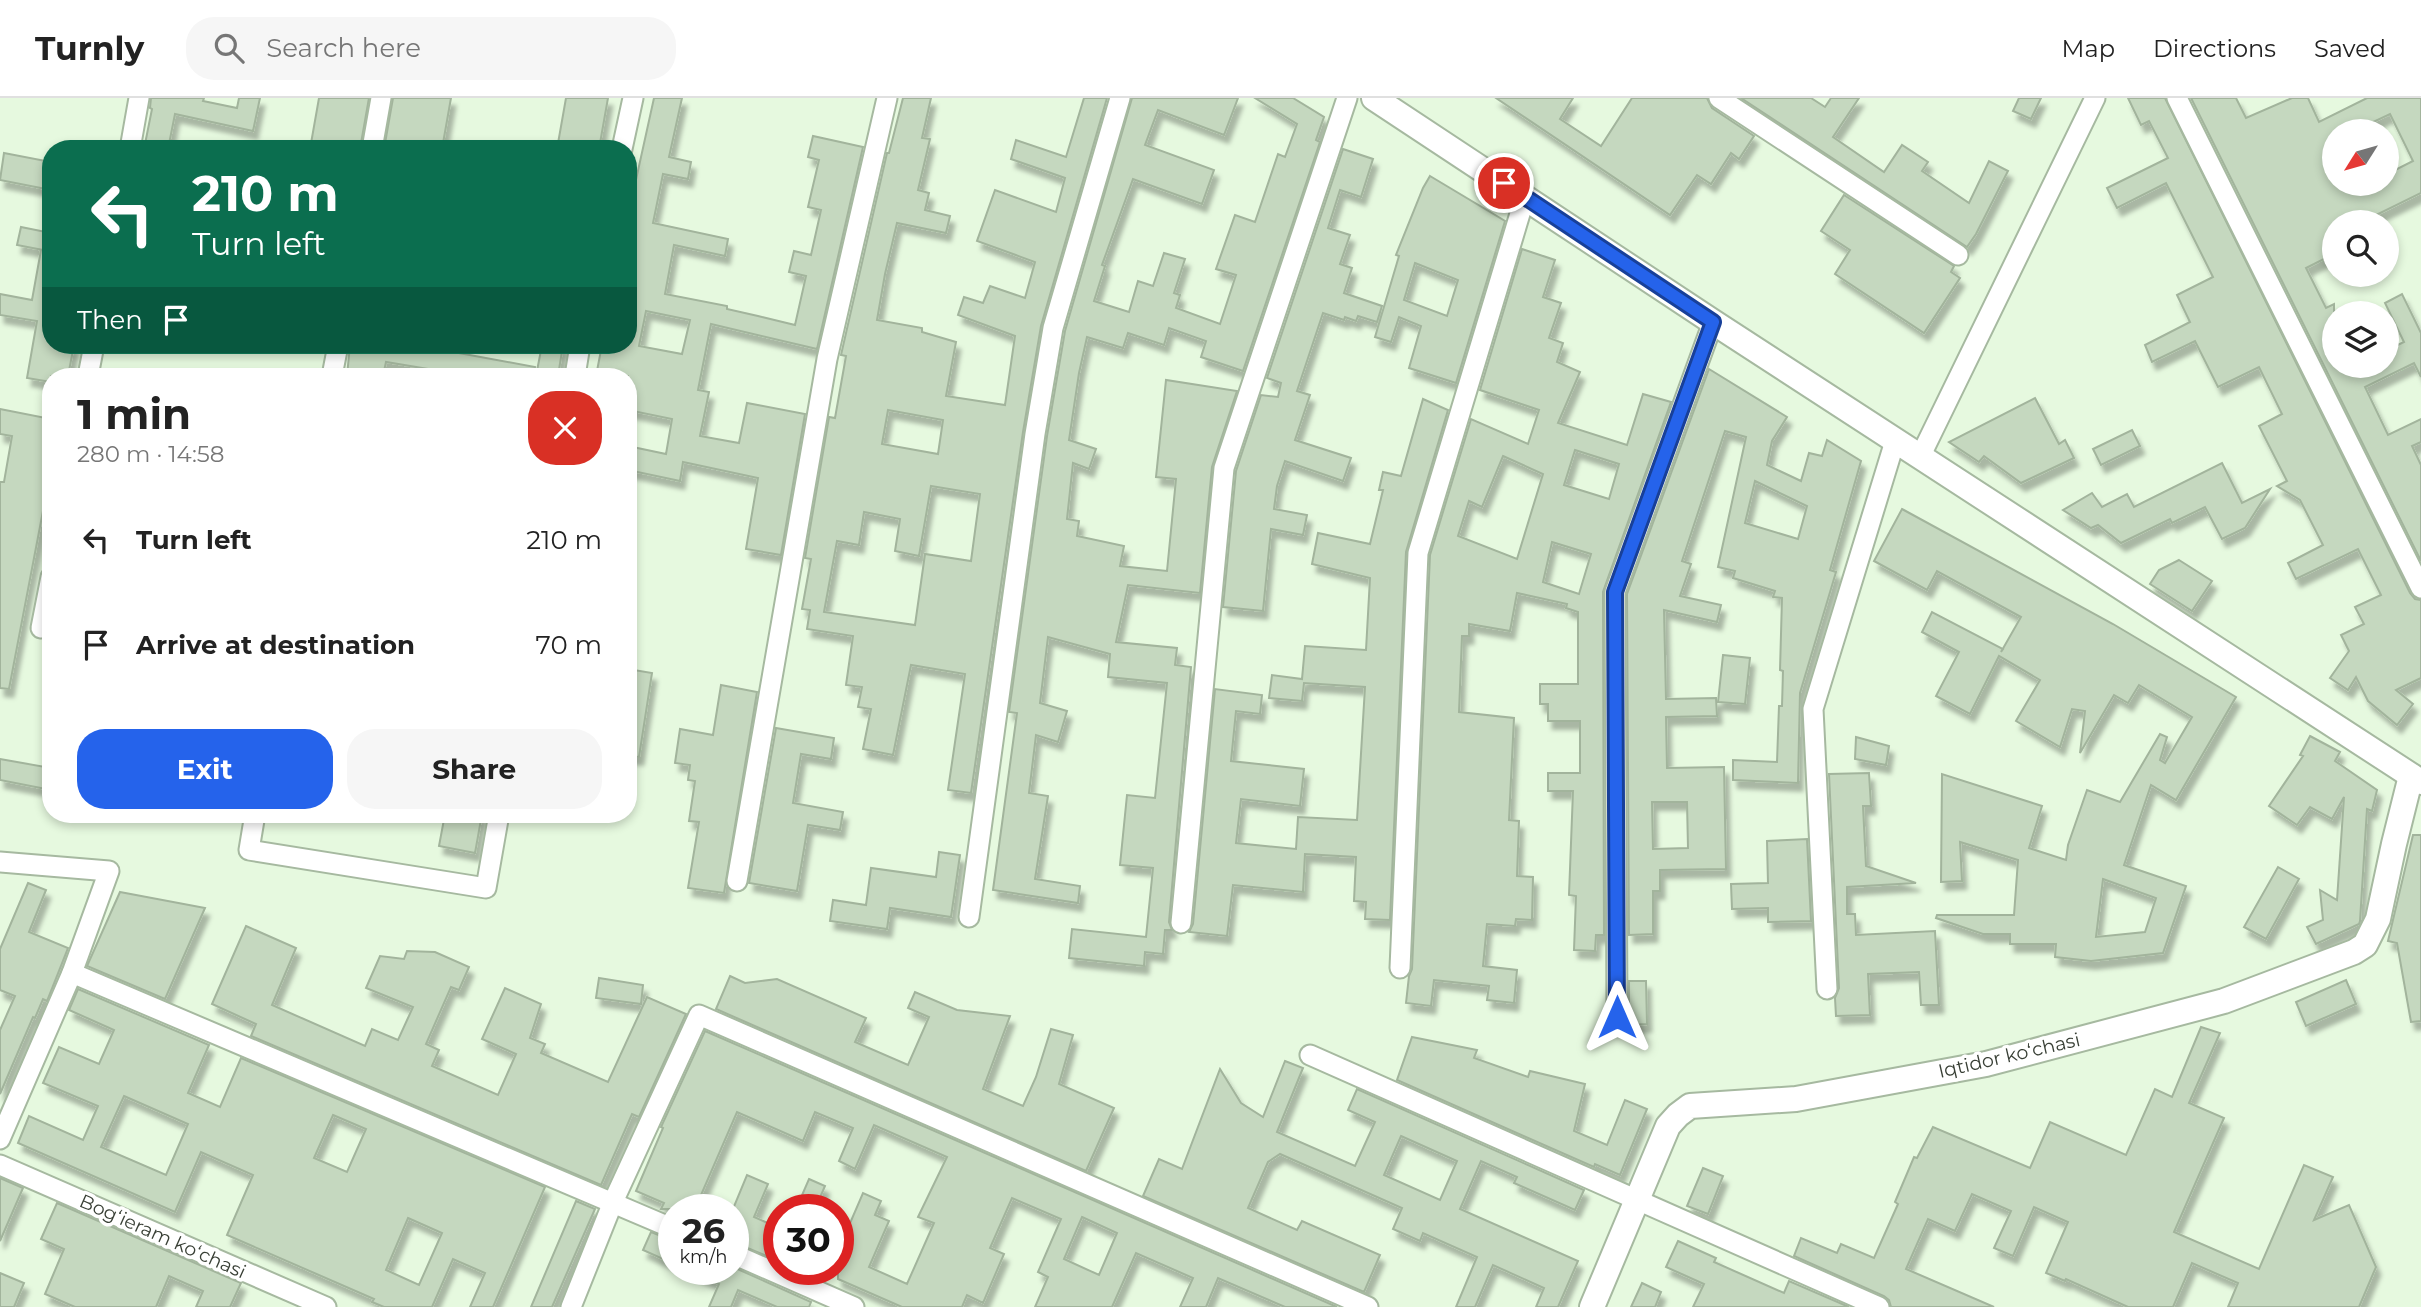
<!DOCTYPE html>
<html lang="en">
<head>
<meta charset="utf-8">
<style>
  :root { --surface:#fff; --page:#f6f6f6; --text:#222; --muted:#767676; --line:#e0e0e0; --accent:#2563eb }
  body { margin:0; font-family:Montserrat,sans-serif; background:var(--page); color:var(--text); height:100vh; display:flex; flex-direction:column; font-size:26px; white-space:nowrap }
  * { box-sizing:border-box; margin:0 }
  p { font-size:23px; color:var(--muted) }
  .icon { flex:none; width:38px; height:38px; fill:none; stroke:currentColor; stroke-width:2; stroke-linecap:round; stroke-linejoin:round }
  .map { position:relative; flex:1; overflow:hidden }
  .panel { position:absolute; left:42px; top:270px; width:595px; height:455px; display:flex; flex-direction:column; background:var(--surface); border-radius:28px; box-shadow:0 4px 10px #0003 }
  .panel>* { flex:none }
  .hud { position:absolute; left:42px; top:42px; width:595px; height:214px; border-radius:28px; box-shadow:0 4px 10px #0003; background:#0b6e4f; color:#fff; overflow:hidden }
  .needle { width:46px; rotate:233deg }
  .fabs { position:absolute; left:2322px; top:21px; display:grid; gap:14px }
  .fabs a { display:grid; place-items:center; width:77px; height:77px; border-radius:50%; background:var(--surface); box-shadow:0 4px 10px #0003; font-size:35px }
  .speed { position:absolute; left:658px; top:1096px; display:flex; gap:14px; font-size:35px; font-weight:700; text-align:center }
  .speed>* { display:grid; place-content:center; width:91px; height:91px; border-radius:50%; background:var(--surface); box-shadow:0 4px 10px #0003; line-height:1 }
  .speed small { font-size:18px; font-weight:400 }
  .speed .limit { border:10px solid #d22; background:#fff; color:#111 }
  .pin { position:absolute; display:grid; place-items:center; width:60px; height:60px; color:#fff; margin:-30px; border:4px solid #fff; border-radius:50%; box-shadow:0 2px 7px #0007 }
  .me { position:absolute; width:77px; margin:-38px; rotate:0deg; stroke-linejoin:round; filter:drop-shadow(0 0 5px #0008) }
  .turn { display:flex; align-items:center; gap:24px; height:147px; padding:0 35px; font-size:32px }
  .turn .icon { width:91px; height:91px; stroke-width:2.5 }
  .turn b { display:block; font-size:49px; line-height:60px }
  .then { display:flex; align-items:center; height:66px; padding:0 35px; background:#0003; gap:14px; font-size:26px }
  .round { display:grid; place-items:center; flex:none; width:74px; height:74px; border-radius:28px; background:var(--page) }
  .head { display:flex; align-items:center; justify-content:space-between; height:119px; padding:0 35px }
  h1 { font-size:42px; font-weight:700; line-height:52px }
  .action { display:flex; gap:14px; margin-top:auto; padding:14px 35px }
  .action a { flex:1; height:80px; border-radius:28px; background:var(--accent); color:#fff; font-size:28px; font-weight:700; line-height:80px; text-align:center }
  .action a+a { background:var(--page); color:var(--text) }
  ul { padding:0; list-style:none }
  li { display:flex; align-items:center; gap:21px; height:105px; padding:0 35px }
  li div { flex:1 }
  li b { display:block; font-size:26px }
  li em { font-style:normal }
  header { display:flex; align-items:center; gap:42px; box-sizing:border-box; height:98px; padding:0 35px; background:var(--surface); border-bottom:2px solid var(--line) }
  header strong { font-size:33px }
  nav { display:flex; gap:38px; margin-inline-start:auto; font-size:24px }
  .search { width:490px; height:63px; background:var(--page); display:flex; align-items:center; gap:18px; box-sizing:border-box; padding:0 24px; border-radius:28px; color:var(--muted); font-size:26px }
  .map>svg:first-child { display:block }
  .building { fill:#c5d8bf; stroke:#a2b49c; stroke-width:2; fill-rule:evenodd; filter:url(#shadow) }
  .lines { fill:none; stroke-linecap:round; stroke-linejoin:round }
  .minor-casing { stroke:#a6b9a0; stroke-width:23 }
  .tertiary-casing { stroke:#a6b9a0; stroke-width:28 }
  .minor { stroke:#fff; stroke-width:19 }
  .tertiary { stroke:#fff; stroke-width:24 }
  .route-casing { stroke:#184099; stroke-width:18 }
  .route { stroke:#2563eb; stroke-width:12 }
  .labels { text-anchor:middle; stroke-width:7; stroke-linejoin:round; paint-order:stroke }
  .street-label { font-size:19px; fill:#383f35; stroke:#fff }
</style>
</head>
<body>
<header>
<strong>Turnly</strong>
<div class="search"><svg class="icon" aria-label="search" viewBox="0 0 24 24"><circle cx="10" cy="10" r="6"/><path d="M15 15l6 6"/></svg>Search here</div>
<nav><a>Map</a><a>Directions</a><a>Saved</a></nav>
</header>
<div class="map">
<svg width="2421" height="1209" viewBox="0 0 2421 1209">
  <defs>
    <filter id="shadow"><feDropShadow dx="4.5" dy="8" stdDeviation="2" flood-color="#0004"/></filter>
  </defs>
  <rect width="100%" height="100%" fill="#e6f9df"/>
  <!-- building -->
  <g class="building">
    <path d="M151,0H204L203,3L237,10L239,0H260L253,33L175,16L168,51H144L152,11L150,10Z"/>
    <path d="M319,0H369L360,51H310Z"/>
    <path d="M393,0H451L442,51H384Z"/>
    <path d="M566,0H608L599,51H557Z"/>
    <path d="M654,0H682L669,59L691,64L688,81L663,76L653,125L728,141L725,158L674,147L665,196L727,208V211L758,218L795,227L806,178L789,174L794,153L811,157L821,112L808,109L819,62L808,59L813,38L863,49L817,251L711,226L698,292L709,294L700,338L739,345L747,305L805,316L781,457L746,451L758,380L683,364L680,383L628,372V348L666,356L672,321L628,312V278H596L602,247H628V118ZM646,213L690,222L682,256L639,248Z"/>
    <path d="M903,0H931L922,40L930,41L918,92L929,95L925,112L950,118L946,135L897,125L885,176L877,222L922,230V234L956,244L946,298L1005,307L1015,238L958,217L964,199L983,205L990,188L1025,200L1035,164L977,143L995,92L1056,114L1065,80L1011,61L1016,42L1066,59L1084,0H1107L1041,228L1023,334L971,695L948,692L965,576L911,567L893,657L863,651L871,611L858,609L862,589L846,587L853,538L807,531L810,512L802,511L811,461L805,460L829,319L835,320L846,258L841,257L887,55H889ZM888,312L943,322L938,356L882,346ZM931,388L980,396L971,463L925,456L915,527L824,514L837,443L859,447L864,414L900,421L895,453L919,458Z"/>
    <path d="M1132,0H1238L1224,37L1158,12L1145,47L1214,72L1202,106L1133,81L1102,167L1105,168L1094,203L1129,214L1138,183L1153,188L1164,155L1185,161L1174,195L1180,197L1176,210L1220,226L1236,177L1216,171L1235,117L1255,124L1278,56L1285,59L1297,26L1255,0H1293L1324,19L1316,42L1320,44L1243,273L1201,259L1206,243L1169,230L1164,247L1128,235L1123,250L1087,239L1079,275L1069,342L1096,351L1089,371L1073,365L1067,421L1079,423L1077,438L1124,448L1120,468L1167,473L1176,381L1156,379L1166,282L1237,293L1212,369L1200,495L1128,487L1116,544L1177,550L1175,567L1191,569L1169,824L1172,832H1165L1163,856L1145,854L1144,868L1069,860L1072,831L1146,839L1153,770L1120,767L1127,697L1155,700L1167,585L1108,579L1110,556L1048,539L1040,605L1067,613L1058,644L1036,637L1029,695L1048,698L1035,781L1080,788L1078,805L993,792L1017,615L1009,614L1047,338L1065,233Z"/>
    <path d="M1496,0H1573L1560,21L1601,48L1632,0H1707L1712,10L1754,38L1739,61L1731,55L1711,86L1697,77L1670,117Z"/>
    <path d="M1741,0H1811L1825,9L1831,0H1859L1833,39L1884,74L1902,47L1928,64L1922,73L1969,105L1989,63L2008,73L1976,136L1967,149Z"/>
    <path d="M2019,0H2041L2031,21L2013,13Z"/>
    <path d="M2128,0H2165L2410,495L2415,501L2421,502V580L2396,592L2413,606L2397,627L2368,603L2356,579L2348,592L2330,580L2349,553L2341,537L2364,526L2355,509L2381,497L2358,451L2296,481L2288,465L2323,447L2300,402L2277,388L2287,383L2259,328L2282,316L2259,269L2218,289L2195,243L2152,264L2145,247L2190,224L2177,197L2213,179L2166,85L2117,110L2107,90L2168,60L2149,23L2141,27Z"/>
    <path d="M2191,0H2236L2246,20L2292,0H2308L2319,24L2367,0H2421V95L2362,124H2334V156L2306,170L2326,210L2334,206V268H2387V252L2404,244L2385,205L2402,196L2421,235V279L2414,265L2365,289L2388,337L2421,321V344L2412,348L2421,367V463ZM2390,16L2413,63L2387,76V86H2334V33H2354Z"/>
    <path d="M1343,51L1373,61L1361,99L1340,92L1328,130L1350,137L1340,166L1352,170L1344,195L1382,208L1377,224L1358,218L1356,223L1345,219L1344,222L1323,215L1297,293L1310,297L1295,342L1351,360L1343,383L1285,363L1277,388L1274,411L1307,417L1303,437L1271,431L1263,513L1223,509L1236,373L1261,297L1278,299L1281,285L1267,280Z"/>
    <path d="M4,55L51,64V92L0,82Z"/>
    <path d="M1430,78L1505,123L1456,285L1409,270L1421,228L1399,219L1391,244L1375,239L1399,158L1396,157L1423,90ZM1415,165L1458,182L1447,218L1404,202Z"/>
    <path d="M1844,97L1954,168L1951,174L1960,180L1924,235L1835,176L1850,152L1821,133Z"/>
    <path d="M21,129L51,135V247H74L68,278H51V284L27,280L37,223L0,217V196L32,202L41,152H43L17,147Z"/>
    <path d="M1522,151L1555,162L1543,199L1561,205L1549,240L1563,245L1557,264L1580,274L1558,325L1627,347L1643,296L1671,304L1603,494L1604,837H1596L1595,853L1574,852L1576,798L1569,797L1573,693H1548V675H1580V623H1548V606H1540V586H1578V514L1566,510L1567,506L1517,495L1510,533L1469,526V538H1462L1459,614L1514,620L1509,722L1519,723L1517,778L1533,779L1532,822L1516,821L1515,828L1487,826L1483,868L1517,872L1514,905L1487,902L1489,888L1434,882L1431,908L1406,905L1409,878L1412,871L1430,457L1471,321L1528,346L1539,312L1480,292ZM1575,352L1619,366L1609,401L1564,387ZM1503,358L1543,376L1517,461L1458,438L1469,403L1482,409ZM1552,444L1591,456L1579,496L1543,484Z"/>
    <path d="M350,247H391L437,254V251L535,269L534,278H457L458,276L386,264L383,278H347Z"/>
    <path d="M542,247H563L558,278H536Z"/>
    <path d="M1709,271L1787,319L1772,343L1767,367L1801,383L1809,355L1822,358L1827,342L1861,363L1830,472L1836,474L1800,595L1798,685L1733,682V662L1777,664L1779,608H1782L1783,573L1780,572L1782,500L1773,499L1775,493L1733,480L1735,473L1718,469L1746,339L1725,333L1682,463L1691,466L1680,498L1721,507L1717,524L1664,512L1666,601L1716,600L1717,618L1666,619L1667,670L1724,669L1726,771L1660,772V793H1653V836L1629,837L1627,496ZM1755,383L1807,408L1798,441L1745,425ZM1652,704H1687L1688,750L1653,751Z"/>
    <path d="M2035,300L2059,346L2065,342L2074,360L2021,385L1984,358L1979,364L1949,344Z"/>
    <path d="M1423,301L1448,312L1406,454L1390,822L1365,821L1366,804L1354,803L1356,759L1305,756L1303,794L1233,787L1227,838L1189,834L1193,826L1215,591L1262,597L1260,616L1236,613L1231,663L1304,671L1300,708L1241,701L1236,745L1296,751L1298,719L1357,722L1365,589L1304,585L1302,603L1269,600L1272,577L1302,581L1305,548L1366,552L1370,480L1312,466L1318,435L1370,446L1383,392H1379L1383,374L1401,378Z"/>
    <path d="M0,311L51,321V371L9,591L0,590V384H4L12,338L0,336Z"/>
    <path d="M2132,332L2140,348L2101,367L2093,351Z"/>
    <path d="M2222,365L2242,405L2270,391L2245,430L2222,441L2205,409L2172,425L2170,421L2121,445L2098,427L2091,430L2063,412L2092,395L2102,409L2127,396L2134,409Z"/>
    <path d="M1902,411L2113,526L2236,599L2176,702L2151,687L2124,767L2186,788L2163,855L2091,863L2055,859L2056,846H2010V836H1983L1936,820L1937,817H2014L2018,762L1960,744L1962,783L1941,784L1942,676L2042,708L2029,750L2066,762L2068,747L2087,692L2120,704L2160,636L2167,639L2160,662L2165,665L2192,619L2139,587L2128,605L2114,597L2080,655L2085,613L2072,611L2060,649L2016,623L2040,582L1999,558L1970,616L1936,598L1959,554L1922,534L1932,514L2003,551L2001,554L2021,519L1937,473L1927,492L1874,463ZM2103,781L2156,800L2145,834L2096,839Z"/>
    <path d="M2179,462L2212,483L2192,513L2150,486L2159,472Z"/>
    <path d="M1723,557L1750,560L1745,606L1718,604Z"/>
    <path d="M628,571L652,575L639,659L628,658Z"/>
    <path d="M721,587L757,594L724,795L688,790L699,724L689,723L695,683L688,682L690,667L675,665L680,631L713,637Z"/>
    <path d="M776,630L834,640L831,661L801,656L793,705L843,714L840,732L808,727L797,793L749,785Z"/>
    <path d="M2310,638L2340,654L2335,663L2377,692L2372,713L2367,711L2360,823L2359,826L2316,846L2307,829L2323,822L2320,792L2337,802L2344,699L2332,721L2310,709L2297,727L2269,708L2303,658L2300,657Z"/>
    <path d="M1856,639L1889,648L1886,667L1855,661Z"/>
    <path d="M0,661L51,670V692L0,682Z"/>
    <path d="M1869,675L1871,708H1863L1866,768L1916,785L1847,789V816H1855L1856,837L1935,833L1939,907H1921L1919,874L1868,876L1870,917L1836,918L1835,900L1839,890L1829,676Z"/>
    <path d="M445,716H482L475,755L439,748Z"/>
    <path d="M2413,737H2421V923L2411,924L2397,845L2388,843Z"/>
    <path d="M1807,741L1811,823L1768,824V810L1732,811L1731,786L1768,785L1767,743Z"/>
    <path d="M939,754L960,757L951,819L890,810L887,831L830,823L833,802L866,807L871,770L936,779Z"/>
    <path d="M2278,769L2299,781L2266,841L2244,829Z"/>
    <path d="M28,785L46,792L29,834L68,850L47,903L43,901L35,920L33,919L0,996V932L15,898L0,892V851Z"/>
    <path d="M120,794L205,810L165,901L87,868Z"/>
    <path d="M246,828L296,850L272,907L365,948L372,931L398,942L413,909L366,890L380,858L404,861L407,853L435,854L469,869L459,892L451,889L426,946L439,952L432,968L498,997L516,956L482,941L505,890L541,906L530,940L545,946L541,955L608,984L647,899L686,916L639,1019L632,1016L601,1087L251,938L256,926L212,906Z"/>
    <path d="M730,878L745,885L777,881L866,920L855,944L908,967L929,919L908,910L915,894L957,912L1010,918L983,991L1023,1008L1036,979L1051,931L1073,937L1059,986L1114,1010L1086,1073L716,911Z"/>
    <path d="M599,880L643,887L641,906L596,900Z"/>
    <path d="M2346,882L2356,906L2306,928L2296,904Z"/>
    <path d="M1629,883H1646L1647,926L1629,927Z"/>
    <path d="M78,891L209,947L188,995L220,1009L241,960L545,1089L493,1209H470L485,1175L453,1161L432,1209H384L372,1204L374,1201L227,1137L253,1077L201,1054L175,1114L18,1045L29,1018L83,1042L98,1008L43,985L59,949L99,966L114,932L69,912ZM124,998L188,1026L166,1077L101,1049ZM333,1017L366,1031L347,1074L314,1060ZM408,1120L442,1135L419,1187L386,1172Z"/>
    <path d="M2201,929L2220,935L2189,1005L2224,1020L2174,1134L2259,1171L2304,1067L2333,1079L2314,1122L2349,1107L2376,1169L2359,1209H2228L2238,1185L2192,1165L2173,1209H2128L2066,1181L2065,1183L2046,1175L2068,1124L2034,1109L2013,1158L1994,1150L2011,1113L1972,1096L1955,1133L1928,1121L1906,1171L1994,1209H1891L1889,1202L1884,1198L1794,1158L1801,1140L1837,1155L1841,1146L1874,1160L1898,1106L1895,1104L1914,1059L1917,1060L1933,1029L2030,1070L2050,1024L2126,1057L2155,991L2172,999Z"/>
    <path d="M705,933L1077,1095L1337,1209H1285L1218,1180L1206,1209H1180L1193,1180L1136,1155L1112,1209H1035L1048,1179L1038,1174L1061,1121L1012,1100L990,1150L1004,1156L983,1205L967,1197L962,1209H902L838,1181V1153L863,1095L881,1103L875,1117L889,1123L869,1169L907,1186L934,1125L918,1119L947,1059L874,1027L855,1071L839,1063L853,1030L815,1014L803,1043L737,1014L701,1097L733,1111L747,1077L768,1086L754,1119L779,1130V1163L733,1144V1111H661L664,1105L636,1093L663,1030L661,1029ZM1082,1119L1117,1135L1099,1177L1064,1161Z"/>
    <path d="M1412,939L1477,952L1474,960L1528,979L1530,973L1585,986L1574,1033L1607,1047L1625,1002L1647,1011L1620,1077L1595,1066L1594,1069L1397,982Z"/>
    <path d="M1285,963L1303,970L1277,1034L1355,1068L1375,1024L1348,1012L1357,991L1584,1092L1575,1112L1514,1085L1517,1079L1481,1063L1460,1111L1578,1163L1558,1209H1536L1544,1190L1493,1167L1475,1209H1456L1477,1159L1423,1135L1420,1143L1393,1131L1402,1110L1280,1056L1268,1064L1248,1110L1297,1132L1302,1123L1380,1157L1364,1194L1143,1098L1159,1061L1182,1071L1220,971L1241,1005L1263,1019ZM1401,1038L1457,1063L1440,1102L1384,1077Z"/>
    <path d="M1703,1070L1723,1078L1708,1116L1687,1108Z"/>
    <path d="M0,1080L23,1090L0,1143Z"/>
    <path d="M809,1081L825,1088L815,1111H796Z"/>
    <path d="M576,1103L595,1111L552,1209H531Z"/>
    <path d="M57,1105L241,1185L230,1209H196L203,1193L169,1178L156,1209H75L45,1196L64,1151L41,1141Z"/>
    <path d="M651,1134L674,1143V1166L643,1152Z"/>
    <path d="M1678,1143L1716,1160L1714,1164L1784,1195L1789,1183L1849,1209H1693L1704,1186L1666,1169Z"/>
    <path d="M733,1169L811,1204L809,1209H777L738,1192L731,1209H709L719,1186L685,1171Z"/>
    <path d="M0,1175L24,1185L14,1209H0Z"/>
    <path d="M1642,1185L1661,1194L1655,1209H1631Z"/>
  </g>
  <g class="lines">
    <defs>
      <g id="minor">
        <path d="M1719,0L1958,157"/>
        <path d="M2177,0L2421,490"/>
        <path d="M130,51L139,0"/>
        <path d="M372,51L381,0"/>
        <path d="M622,51L633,0"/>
        <path d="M88,278L94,247"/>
        <path d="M332,278L338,247"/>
        <path d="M575,278L580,247"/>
        <path d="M1920,359L2095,0"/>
        <path d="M41,530L51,479"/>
        <path d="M255,716L249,752L486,790L499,716"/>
        <path d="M0,764L109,773L72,875L674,1131"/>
        <path d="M737,783L827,261L887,0"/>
        <path d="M969,819L1035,336L1053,230L1120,0"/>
        <path d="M1181,825L1224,370L1347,0"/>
        <path d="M1400,870L1418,455L1525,99"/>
        <path d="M1827,891L1813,611L1895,343"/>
        <path d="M1617,919L1615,494L1713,224"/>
        <path d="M1310,957L1879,1209"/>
        <path d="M0,1041L72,875"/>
        <path d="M0,1067L326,1209"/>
        <path d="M733,1156L854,1209"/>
        <path d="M571,1209L613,1104L699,917L1368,1209"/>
      </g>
      <g id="tertiary">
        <path d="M1374,0L1713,224L2421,684"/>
        <path d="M1592,1209L1668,1028L1678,1017L1690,1008L1796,1001L1986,966L2224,903L2354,854L2365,847L2378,821L2394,746L2411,678"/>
      </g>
    </defs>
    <!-- minor casing -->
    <use href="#minor" class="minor-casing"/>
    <!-- tertiary casing -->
    <use href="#tertiary" class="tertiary-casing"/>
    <!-- minor -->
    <use href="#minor" class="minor"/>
    <!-- tertiary -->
    <use href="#tertiary" class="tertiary"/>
  </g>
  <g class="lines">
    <defs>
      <path id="route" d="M1504,85L1713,224L1615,494L1617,919"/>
    </defs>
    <!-- route casing -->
    <use href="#route" class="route-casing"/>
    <!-- route -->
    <use href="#route" class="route"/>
  </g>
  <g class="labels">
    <!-- street labels -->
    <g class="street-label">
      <text transform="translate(2009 957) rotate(-13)" y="7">Iqtidor koʻchasi</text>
      <text transform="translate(163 1138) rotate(24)" y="7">Bogʻieram koʻchasi</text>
    </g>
  </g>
</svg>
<div class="fabs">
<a><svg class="needle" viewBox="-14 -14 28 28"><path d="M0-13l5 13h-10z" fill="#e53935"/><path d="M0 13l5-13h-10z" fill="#767676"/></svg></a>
<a><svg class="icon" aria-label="search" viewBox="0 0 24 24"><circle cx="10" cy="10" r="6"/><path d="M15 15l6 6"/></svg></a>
<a><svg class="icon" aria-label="layers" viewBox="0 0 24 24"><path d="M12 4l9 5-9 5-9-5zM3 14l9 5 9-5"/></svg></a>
</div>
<div class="speed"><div>26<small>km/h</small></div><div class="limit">30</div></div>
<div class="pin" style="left:1504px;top:85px;background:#d93025"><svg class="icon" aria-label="arrive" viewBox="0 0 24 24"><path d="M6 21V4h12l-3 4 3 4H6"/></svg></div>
<svg class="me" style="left:1617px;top:919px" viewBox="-20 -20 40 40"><path d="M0-17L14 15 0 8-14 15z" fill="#2563eb" stroke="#fff" stroke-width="4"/></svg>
<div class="hud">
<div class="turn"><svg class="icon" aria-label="left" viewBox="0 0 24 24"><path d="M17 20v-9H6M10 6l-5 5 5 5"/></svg><div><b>210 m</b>Turn left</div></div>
<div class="then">Then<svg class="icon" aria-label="arrive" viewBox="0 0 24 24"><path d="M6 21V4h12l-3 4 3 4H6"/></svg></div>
</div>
<section class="panel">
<div class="head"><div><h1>1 min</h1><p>280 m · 14:58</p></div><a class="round" style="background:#d93025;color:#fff"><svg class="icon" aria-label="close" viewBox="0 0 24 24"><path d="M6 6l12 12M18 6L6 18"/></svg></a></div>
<ul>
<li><svg class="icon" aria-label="left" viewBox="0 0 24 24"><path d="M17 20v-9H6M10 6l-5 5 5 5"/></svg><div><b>Turn left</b></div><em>210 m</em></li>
<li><svg class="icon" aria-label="arrive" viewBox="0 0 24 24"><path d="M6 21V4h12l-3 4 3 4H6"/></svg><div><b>Arrive at destination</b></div><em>70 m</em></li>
</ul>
<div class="action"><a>Exit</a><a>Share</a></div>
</section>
</div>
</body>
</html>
